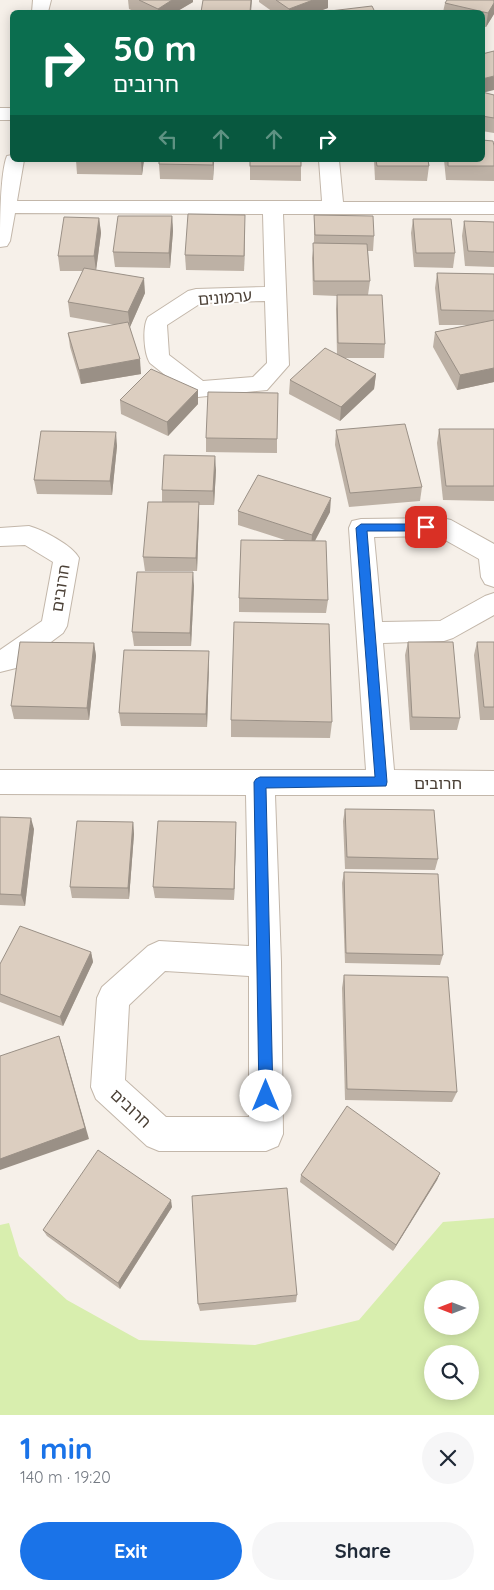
<!DOCTYPE html>
<html lang="en">
<head>
<meta charset="utf-8">
<style>
  :root { --surface:#fff; --page:#f6f6f7; --text:#1f2937; --muted:#747a83; --accent:#1a73e8 }
  body { margin:0; font-family:Quicksand,"Noto Sans Hebrew",sans-serif; background:var(--page); color:var(--text); height:100vh; display:flex; flex-direction:column; font-size:19px; white-space:nowrap }
  * { box-sizing:border-box; margin:0 }
  p { font-size:16px; color:var(--muted) }
  .icon { flex:none; width:28px; height:28px; fill:none; stroke:currentColor; stroke-width:2; stroke-linecap:round; stroke-linejoin:round }
  .map { position:relative; height:1415px; overflow:hidden }
  .side { display:flex; flex-direction:column; background:var(--surface); flex:1 }
  .side>* { flex:none }
  .banner { position:absolute; left:10px; top:10px; width:475px; height:152px; border-radius:8px; box-shadow:0 2px 12px #0003; background:#0b6e4f; color:#fff; overflow:hidden }
  .needle { width:32px; rotate:270deg }
  .tools { position:absolute; left:424px; top:1280px; display:grid; gap:10px }
  .tools a { display:grid; place-items:center; width:55px; height:55px; border-radius:50%; background:var(--surface); box-shadow:0 2px 12px #0003; font-size:25px }
  .pin { position:absolute; display:grid; place-items:center; width:42px; height:42px; color:#fff; margin:-21px; border-radius:10px; box-shadow:0 2px 8px #0006 }
  .me { position:absolute; width:55px; margin:-28px; rotate:0deg; stroke-linejoin:round; filter:drop-shadow(0 0 4px #0008) }
  .turn { display:flex; align-items:center; gap:18px; height:105px; padding:0 20px; font-size:22px }
  .turn .icon { width:65px; height:65px; stroke-width:2.5 }
  .turn b { display:block; font-size:35px; line-height:42px }
  .lanes { display:flex; align-items:center; height:48px; padding:0 20px; background:#0003; justify-content:center; gap:25px; direction:ltr }
  .lanes .off { opacity:.35 }
  .round { display:grid; place-items:center; flex:none; width:52px; height:52px; border-radius:26px; background:var(--page) }
  .head { display:flex; align-items:center; justify-content:space-between; height:85px; padding:0 20px }
  h1 { font-size:30px; font-weight:700; line-height:38px; color:var(--accent) }
  .cta { display:flex; gap:10px; margin-top:auto; padding:10px 20px }
  .cta a { flex:1; height:58px; border-radius:30px; background:var(--accent); color:#fff; font-size:20px; font-weight:700; line-height:58px; text-align:center }
  .cta a+a { background:var(--page); color:var(--text) }
  .map>svg:first-child { display:block }
  .green { fill:#d8eeae; fill-rule:evenodd }
  .lines { fill:none; stroke-linecap:round; stroke-linejoin:round }
  .street-casing { stroke:#c3b7aa; stroke-width:2 }
  .street { fill:#fff; fill-rule:evenodd }
  .wall { fill:#bdb1a5 }
  .shaded-wall { fill:#9a9086 }
  .building { fill:#dccec0; stroke:#9a9086 }
  .route { fill:#1a73e8; stroke:#114b97 }
  .labels { text-anchor:middle; stroke-width:4; stroke-linejoin:round; paint-order:stroke }
  .street-label { font-size:16px; fill:#4b4036; stroke:#fff }
</style>
</head>
<body>
<div class="map">
<svg width="494" height="1415" viewBox="0 0 494 1415">
  <rect width="100%" height="100%" fill="#f6f0e9"/>
  <!-- green -->
  <path class="green" d="M494,1218V1415H0V1225L9,1223L19,1256L67,1300L139,1340L255,1345L359,1320L443,1222ZM432,1289H470V1326H432ZM432,1354H470V1391H432Z"/>
  <g class="lines">
    <defs>
      <g id="street">
        <path d="M33,0H51L48,12H32Z"/>
        <rect x="0" y="108" width="12" height="12"/>
        <path d="M12,155V160H24L17,201H322L319,160H339L343,202H494V214H283L289,365L267,390L198,397L190,395L150,363C144,354 142,327 148,317L188,291L196,289L265,287L263,214L15,213L10,241L7,246L0,247C0,226 0,173 7,156ZM265,301L267,363L253,377L203,381L169,355L167,325L201,303Z"/>
        <path d="M442,518L451,520L494,544V587L485,584L481,577L479,559L438,536L374,537L382,622L440,621L485,596L494,593V615L453,638L444,641L383,643L394,770L494,771V795H275L281,962L283,1134L278,1146L266,1151H159L147,1146L96,1099L91,1087L97,998L102,987L148,946L159,941L249,946L246,795L0,794V770H366L349,528L352,521L361,519ZM165,971L249,976V1117H166L125,1080L129,1005Z"/>
        <path d="M29,526C43,530 72,545 79,558L67,626L63,633L16,668L0,672V650L42,621L53,562L25,545L0,546V528Z"/>
      </g>
    </defs>
    <!-- street casing -->
    <use href="#street" class="street-casing"/>
    <!-- street -->
    <use href="#street" class="street"/>
  </g>
  <!-- wall -->
  <g class="wall">
    <path d="M128,0H193V2L176,12H136L129,9Z"/>
    <path d="M259,0H328V8L317,12H273L259,2Z"/>
    <path d="M494,0V14L486,27H482V12H443L445,3Z"/>
    <path d="M482,54L484,93L494,95V133L482,131Z"/>
    <path d="M494,146V181L446,180L444,160H482Z"/>
    <path d="M76,160H144L142,175L77,174Z"/>
    <path d="M214,160L213,180L160,179L159,164Z"/>
    <path d="M250,160H301V181L250,180Z"/>
    <path d="M374,160H428L429,166L427,181L375,180Z"/>
    <path d="M314,215L374,236L373,251H368L370,281L368,295L385,344L384,358H343L376,374L374,389L340,421L289,394L290,380L337,355L336,309L337,296L313,295L312,258L314,243Z"/>
    <path d="M172,216L173,231L170,268L115,267L113,252Z"/>
    <path d="M99,218L101,233L96,270L145,293L130,327L141,374L81,384L70,347L68,333L116,325L70,317L68,302L83,271H60L58,256Z"/>
    <path d="M413,219L455,253L453,268L414,267L411,233Z"/>
    <path d="M464,221L494,222V267L465,266L462,236Z"/>
    <path d="M245,230L244,271L186,270L185,255Z"/>
    <path d="M437,273L494,274V382L457,390L433,347L435,332L469,325H439L435,288Z"/>
    <path d="M198,390V404L168,436L121,414L120,400Z"/>
    <path d="M439,429H494V501L443,500L437,443Z"/>
    <path d="M336,430L422,487L420,501L349,507L335,445Z"/>
    <path d="M206,438L277,439V453L206,452Z"/>
    <path d="M117,446L112,495L37,494L34,480Z"/>
    <path d="M216,470L214,505H199V516L197,571H145L143,557L162,502V490Z"/>
    <path d="M238,511L330,512L315,541L328,600L326,613L239,612V598L285,540L238,525Z"/>
    <path d="M194,586L191,646H134L132,632Z"/>
    <path d="M408,642L460,718L457,730H410L405,655Z"/>
    <path d="M477,642H494V720H480L474,655Z"/>
    <path d="M94,643L96,656L89,720L14,719L11,706Z"/>
    <path d="M209,664L207,727L121,726L119,713Z"/>
    <path d="M231,720L332,722L330,738L231,737Z"/>
    <path d="M345,809L438,859L435,870L345,869L343,821Z"/>
    <path d="M0,817L34,829L25,906L0,905Z"/>
    <path d="M133,822L134,834L129,899L72,898L70,887Z"/>
    <path d="M236,834L234,900L155,898L153,887Z"/>
    <path d="M344,872L443,955L440,965L345,963L342,883Z"/>
    <path d="M91,952L93,962L63,1026L0,1002V964Z"/>
    <path d="M344,975L457,1092L452,1102L345,1100L342,988Z"/>
    <path d="M440,1173L437,1180L393,1251L300,1182L301,1175Z"/>
    <path d="M172,1207L120,1289L47,1236L43,1230Z"/>
    <path d="M297,1295L296,1302L200,1311L198,1304Z"/>
  </g>
  <!-- shaded-wall -->
  <g class="shaded-wall">
    <path d="M172,0H193V2L176,12H159L158,9Z"/>
    <path d="M251,0H252L251,12H250Z"/>
    <path d="M313,0H328V8L317,12H289V9Z"/>
    <path d="M494,3V14L486,27L488,13Z"/>
    <path d="M494,76V90L482,93V79Z"/>
    <path d="M141,160H144L142,175Z"/>
    <path d="M213,160H214L213,180Z"/>
    <path d="M245,215V230L244,271V256Z"/>
    <path d="M172,216L173,231L170,268L169,253Z"/>
    <path d="M99,218L101,233L96,271L94,256Z"/>
    <path d="M144,278L145,293L130,327L128,312Z"/>
    <path d="M140,359L141,374L81,384L79,370Z"/>
    <path d="M494,368V382L457,390L460,375Z"/>
    <path d="M376,374L374,389L340,421L341,407Z"/>
    <path d="M198,390V404L168,436L167,422Z"/>
    <path d="M116,432L117,446L112,495L110,481Z"/>
    <path d="M215,456L216,470L214,505L213,491Z"/>
    <path d="M331,498L330,512L311,548L312,535Z"/>
    <path d="M199,502V516L197,571L196,558Z"/>
    <path d="M193,572L194,586L191,646L190,633Z"/>
    <path d="M94,643L96,656L89,720L87,708Z"/>
    <path d="M209,651V664L207,727L206,714Z"/>
    <path d="M31,818L34,829L25,906L21,895Z"/>
    <path d="M133,822L134,834L129,899L128,888Z"/>
    <path d="M236,822V834L234,900V889Z"/>
    <path d="M91,952L93,962L63,1026L60,1017Z"/>
    <path d="M59,1036L63,1048L89,1139L0,1170V1159Z"/>
    <path d="M440,1173L437,1180L393,1251L396,1245Z"/>
    <path d="M171,1200L172,1207L120,1289L118,1283Z"/>
  </g>
  <!-- building -->
  <g class="building">
    <path d="M139,0H172L158,9Z"/>
    <path d="M203,0H251L250,12H201Z"/>
    <path d="M276,0H313L289,9Z"/>
    <path d="M447,0H494V3L488,13L445,3Z"/>
    <path d="M372,6L375,12H331L330,11Z"/>
    <path d="M494,51V76L482,79V54Z"/>
    <path d="M482,92L494,95V118L482,116Z"/>
    <path d="M482,140L493,141L494,146V166H448V160H482Z"/>
    <path d="M159,160H213V165L159,164Z"/>
    <rect x="250" y="160" width="51" height="6"/>
    <path d="M376,160H428L429,166H377Z"/>
    <path d="M188,214L245,215L244,256L185,255Z"/>
    <path d="M314,215L373,216L374,236L315,235Z"/>
    <path d="M118,216H172L169,253L113,252Z"/>
    <path d="M64,217L99,218L94,256H58Z"/>
    <path d="M413,219H451L455,253H416Z"/>
    <path d="M464,221L494,222V252L468,251Z"/>
    <path d="M313,243L367,244L370,281H314Z"/>
    <path d="M84,268L144,278L128,312L68,302Z"/>
    <path d="M437,273L494,274V311L441,310Z"/>
    <path d="M337,295H382L385,344L338,343Z"/>
    <path d="M494,320V368L460,375L435,332Z"/>
    <path d="M128,322L140,359L79,370L68,333Z"/>
    <path d="M325,348L376,374L341,407L290,380Z"/>
    <path d="M151,369L198,390L167,422L120,400Z"/>
    <path d="M208,392L278,393L277,439L206,438Z"/>
    <path d="M405,424L422,487L350,493L336,430Z"/>
    <path d="M439,429H494V486H446Z"/>
    <path d="M41,431L116,432L110,481L34,480Z"/>
    <path d="M164,455L215,456L213,491L162,490Z"/>
    <path d="M258,475L331,498L312,535L238,511Z"/>
    <path d="M148,502H199L196,558L143,557Z"/>
    <path d="M241,540L326,541L328,600L239,598Z"/>
    <path d="M137,572H193L190,633L132,632Z"/>
    <path d="M234,622L329,624L332,722L231,720Z"/>
    <path d="M20,642L94,643L87,708L11,706Z"/>
    <path d="M408,642H453L460,718L412,717Z"/>
    <path d="M477,642H494V707H484Z"/>
    <path d="M124,650L209,651L206,714L119,713Z"/>
    <path d="M345,809L434,810L438,859L347,857Z"/>
    <path d="M0,817L31,818L21,895L0,894Z"/>
    <path d="M77,821L133,822L128,888L70,887Z"/>
    <path d="M158,821L236,822L234,889L153,887Z"/>
    <path d="M344,872L438,874L443,955L346,953Z"/>
    <path d="M20,926L91,952L60,1017L0,994V964Z"/>
    <path d="M344,975L448,977L457,1092L347,1089Z"/>
    <path d="M59,1036L85,1128L0,1159V1056Z"/>
    <path d="M347,1106L440,1173L396,1245L301,1175Z"/>
    <path d="M98,1150L171,1200L118,1283L43,1230Z"/>
    <path d="M287,1188L297,1295L198,1304L192,1196Z"/>
  </g>
  <!-- route -->
  <path class="route" d="M361,524H426L431,527L426,531H367L387,782L386,786L266,788L273,1096L271,1101L266,1103L261,1101L259,1096L254,782L256,779L260,777H375L356,528Z"/>
  <g class="labels">
    <!-- street labels -->
    <g class="street-label">
      <text transform="translate(225 297) rotate(-5)" y="6">ערמונים</text>
      <text transform="translate(60 588) rotate(-81)" y="6">חרובים</text>
      <text x="438" y="789">חרובים</text>
      <text transform="translate(131 1108) rotate(43)" y="6">חרובים</text>
    </g>
  </g>
</svg>
<div class="tools">
<a><svg class="needle" viewBox="-14 -14 28 28"><path d="M0-13l5 13h-10z" fill="#e53935"/><path d="M0 13l5-13h-10z" fill="#747a83"/></svg></a>
<a><svg class="icon" aria-label="search" viewBox="0 0 24 24"><circle cx="10" cy="10" r="6"/><path d="M15 15l6 6"/></svg></a>
</div>
<div class="pin" style="left:426px;top:527px;background:#d93025"><svg class="icon" aria-label="arrive" viewBox="0 0 24 24"><path d="M6 21V4h12l-3 4 3 4H6"/></svg></div>
<svg class="me" style="left:266px;top:1096px" viewBox="-20 -20 40 40"><circle r="19" fill="#fff"/><path d="M0-13L10 11 0 6-10 11z" fill="#1a73e8"/></svg>
<div class="banner">
<div class="turn"><svg class="icon" aria-label="right" viewBox="0 0 24 24"><path d="M7 20v-9h11M14 6l5 5-5 5"/></svg><div><b>50 m</b>חרובים</div></div>
<div class="lanes"><svg class="icon off" aria-label="left" viewBox="0 0 24 24"><path d="M17 20v-9H6M10 6l-5 5 5 5"/></svg><svg class="icon off" aria-label="ahead" viewBox="0 0 24 24"><path d="M12 20V5M6 11l6-6 6 6"/></svg><svg class="icon off" aria-label="ahead" viewBox="0 0 24 24"><path d="M12 20V5M6 11l6-6 6 6"/></svg><svg class="icon" aria-label="right" viewBox="0 0 24 24"><path d="M7 20v-9h11M14 6l5 5-5 5"/></svg></div>
</div>
</div>
<section class="side">
<div class="head"><div><h1>1 min</h1><p>140 m · 19:20</p></div><a class="round"><svg class="icon" aria-label="close" viewBox="0 0 24 24"><path d="M6 6l12 12M18 6L6 18"/></svg></a></div>
<div class="cta"><a>Exit</a><a>Share</a></div>
</section>
</body>
</html>
